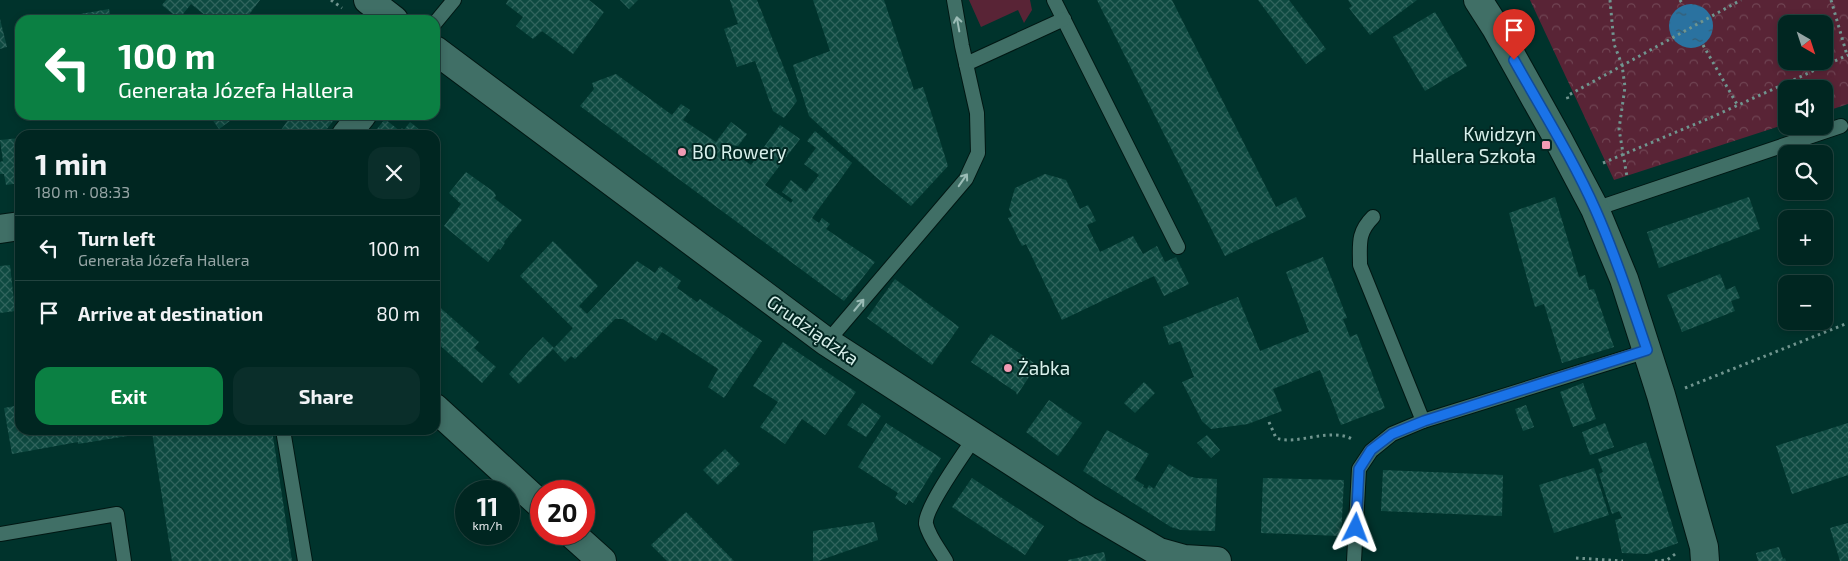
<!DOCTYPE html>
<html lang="en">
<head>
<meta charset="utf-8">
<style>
  :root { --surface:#002621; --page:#0a2e2a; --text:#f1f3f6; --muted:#95a5a5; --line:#22433f; --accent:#0b8043 }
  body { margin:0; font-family:"Exo 2",sans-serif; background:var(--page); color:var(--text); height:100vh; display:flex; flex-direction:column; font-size:19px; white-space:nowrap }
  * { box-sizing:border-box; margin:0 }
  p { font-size:16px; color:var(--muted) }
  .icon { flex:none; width:28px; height:28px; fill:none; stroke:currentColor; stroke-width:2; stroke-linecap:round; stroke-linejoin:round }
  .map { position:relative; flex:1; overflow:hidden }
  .panel { position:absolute; left:15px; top:130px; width:425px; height:305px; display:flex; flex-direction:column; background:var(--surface); border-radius:15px; box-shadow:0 2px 8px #0003,0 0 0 1px var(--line) }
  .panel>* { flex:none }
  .banner { position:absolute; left:15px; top:15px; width:425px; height:105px; border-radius:15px; box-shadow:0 2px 8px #0003,0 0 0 1px var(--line); background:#0b8043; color:#fff; overflow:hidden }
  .needle { width:32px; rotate:141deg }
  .buttons { position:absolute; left:1778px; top:15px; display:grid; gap:10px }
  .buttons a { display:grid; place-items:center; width:55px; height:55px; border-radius:10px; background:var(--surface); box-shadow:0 2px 8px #0003,0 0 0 1px var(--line); font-size:25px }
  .speed { position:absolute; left:455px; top:480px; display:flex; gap:10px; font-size:25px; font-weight:700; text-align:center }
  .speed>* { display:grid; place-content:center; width:65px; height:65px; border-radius:50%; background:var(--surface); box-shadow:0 2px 8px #0003,0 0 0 1px var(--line); line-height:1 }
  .speed small { font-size:12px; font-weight:400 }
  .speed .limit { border:8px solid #d22; background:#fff; color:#111 }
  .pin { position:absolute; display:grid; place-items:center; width:42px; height:42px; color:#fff; margin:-51px -21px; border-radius:50% 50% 50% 0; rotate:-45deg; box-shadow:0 0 5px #0007 }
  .pin .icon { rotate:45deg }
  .me { position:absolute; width:55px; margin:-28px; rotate:3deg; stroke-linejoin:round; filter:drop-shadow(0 0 4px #0008) }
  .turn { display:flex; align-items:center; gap:18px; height:105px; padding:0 20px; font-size:22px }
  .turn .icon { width:65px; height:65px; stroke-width:2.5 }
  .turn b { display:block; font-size:35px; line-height:42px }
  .round { display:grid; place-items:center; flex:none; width:52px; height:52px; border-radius:15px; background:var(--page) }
  .overview { display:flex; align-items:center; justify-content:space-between; height:85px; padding:0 20px }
  h1 { font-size:30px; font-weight:700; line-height:38px }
  .cta { display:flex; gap:10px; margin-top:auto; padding:10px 20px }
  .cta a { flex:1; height:58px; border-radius:15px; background:var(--accent); color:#fff; font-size:20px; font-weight:700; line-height:58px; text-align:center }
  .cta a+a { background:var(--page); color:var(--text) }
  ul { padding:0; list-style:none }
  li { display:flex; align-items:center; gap:15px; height:65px; padding:0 20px; border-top:1px solid var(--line) }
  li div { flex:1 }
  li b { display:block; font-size:19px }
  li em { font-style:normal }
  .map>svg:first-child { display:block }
  .grass { fill:#592436 }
  .park { fill:url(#park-crowns); fill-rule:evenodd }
  .water { fill:url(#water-ripples) }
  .building { fill:url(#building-cross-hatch) }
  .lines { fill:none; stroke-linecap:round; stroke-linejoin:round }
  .lane-casing { stroke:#011713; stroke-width:16 }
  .street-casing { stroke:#011713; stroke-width:30 }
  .secondary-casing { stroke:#011713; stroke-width:30 }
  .path { stroke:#70958f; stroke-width:3; stroke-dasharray:2.5 4; stroke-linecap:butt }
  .lane { stroke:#406f66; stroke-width:14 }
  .street { stroke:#406f66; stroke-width:28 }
  .secondary { stroke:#406f66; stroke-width:28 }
  .oneway { stroke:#9bbcb6 }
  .route-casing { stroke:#114b97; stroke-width:12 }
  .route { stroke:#1a73e8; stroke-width:9 }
  .poi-dot { fill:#f19ab3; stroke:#022722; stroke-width:2 }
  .labels { text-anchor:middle; stroke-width:4; stroke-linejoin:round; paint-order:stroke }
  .poi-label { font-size:19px; fill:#d8f0eb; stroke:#022722; text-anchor:start }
  .street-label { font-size:19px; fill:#d8f0eb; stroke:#022722 }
</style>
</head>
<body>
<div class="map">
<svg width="1848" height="561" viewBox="0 0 1848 561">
  <defs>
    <pattern id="park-crowns" width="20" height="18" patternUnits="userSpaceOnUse" patternTransform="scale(1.25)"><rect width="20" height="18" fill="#592436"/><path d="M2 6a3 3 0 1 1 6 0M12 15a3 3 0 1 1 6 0" fill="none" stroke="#704453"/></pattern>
    <pattern id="water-ripples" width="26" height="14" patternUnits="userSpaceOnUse" patternTransform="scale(1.25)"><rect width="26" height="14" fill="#2a72a0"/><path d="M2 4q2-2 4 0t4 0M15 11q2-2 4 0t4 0" fill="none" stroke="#365d73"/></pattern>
    <pattern id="building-cross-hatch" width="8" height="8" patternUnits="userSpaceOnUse" patternTransform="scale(1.25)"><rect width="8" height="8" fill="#0e4a41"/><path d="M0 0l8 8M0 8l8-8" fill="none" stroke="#30645d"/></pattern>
  </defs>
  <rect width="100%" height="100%" fill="#00332c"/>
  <!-- grass -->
  <path class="grass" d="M969,0H1030L1032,10L1024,23L1018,10L981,27Z"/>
  <!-- park -->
  <path class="park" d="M1530,0H1848V104L1824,112V89H1786V124L1614,180ZM1786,24H1824V61H1786Z"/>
  <!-- water -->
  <circle class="water" cx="1691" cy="26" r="22"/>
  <!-- building -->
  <g class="building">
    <path d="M166,0H260L245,20H211L191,4L179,19L162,5Z"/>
    <path d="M508,0H589L604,12L573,54L542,31L533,39L516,26L523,17L506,4Z"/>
    <path d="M620,0H638L629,9Z"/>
    <path d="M730,0H757L797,101L784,118L773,111L755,61L737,67L724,29L738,24Z"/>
    <path d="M813,0H884L914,90L923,87L948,166L911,206L877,178L809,116L793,65L830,51Z"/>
    <path d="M1097,0H1172L1276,207L1296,197L1306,217L1225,256Z"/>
    <path d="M1258,0H1289L1326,49L1306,64Z"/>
    <path d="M1348,0H1417L1370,35L1349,8L1352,6Z"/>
    <path d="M109,9L111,20H69V16Z"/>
    <path d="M1435,12L1467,66L1425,91L1393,37Z"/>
    <path d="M0,19L7,47L0,49Z"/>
    <path d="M616,74L672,115L681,104L690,110L683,120L716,142L731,122L747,134L738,146L732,145L726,153L732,158L735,154L751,165L780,125L800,139L765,185L791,203L793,200L782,192L791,180L806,192L819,175L804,164L816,148L807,141L815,131L852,163L812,218L819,223L822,218L830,224L826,229L875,262L844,301L580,106L594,89L592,83Z"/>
    <path d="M209,115H232L234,118L219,129Z"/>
    <path d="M281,115H338L322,135H288L281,130L288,120Z"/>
    <path d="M385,119L400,131L402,128L404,130L410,122L426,135H372Z"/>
    <path d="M140,129L141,135H123L122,131Z"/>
    <path d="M20,138V183L6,185L4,174H0V162L3,161L0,140Z"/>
    <path d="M466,172L494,192L496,196L494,198L522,220L504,242L505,243L500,250L499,248L488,262L444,226L461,204L449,193Z"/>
    <path d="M1045,174L1066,180L1080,209L1088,205L1096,221L1087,225L1100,252L1133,236L1143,254L1157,246L1165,262L1176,257L1189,284L1164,296L1154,276L1062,320L1026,244L1022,246L1008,218L1012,216L1009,209L1015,188Z"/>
    <path d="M1555,197L1579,277L1585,275L1589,290L1594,289L1614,347L1562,363L1544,304L1535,307L1509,213Z"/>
    <path d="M1749,197L1760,229L1659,268L1647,232Z"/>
    <path d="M553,241L598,286L579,306L587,314L637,261L655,273L660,266L681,281L677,288L697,302L700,299L762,341L724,398L708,387L718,369L662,332L656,341L623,319H615L575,359L571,356L565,362L553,349L519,384L509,374L529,351L543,337L554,348L573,328L520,276Z"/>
    <path d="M1323,257L1347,318L1343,319L1350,337L1357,334L1385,408L1341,425L1320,370L1273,389L1282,411L1248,424L1211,429L1202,421L1182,382L1194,377L1180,341L1169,345L1163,327L1238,297L1260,351L1306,333L1309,332L1286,272Z"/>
    <path d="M10,265L15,311L0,313V266Z"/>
    <path d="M1720,274L1726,290L1735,286L1740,298L1731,301L1735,311L1682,332L1667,295Z"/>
    <path d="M895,279L959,327L932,365L867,318Z"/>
    <path d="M435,303L479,342L474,348L496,367L482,383L435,341Z"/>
    <path d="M991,334L1037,365L1017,395L1016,392L971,362Z"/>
    <path d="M783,342L856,392L825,435L802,419L785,444L760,427L778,402L753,386Z"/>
    <path d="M1144,382L1155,393L1135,413L1124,403Z"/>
    <path d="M1583,383L1596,419L1573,427L1560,392Z"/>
    <path d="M1049,400L1082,423L1058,456L1026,432Z"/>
    <path d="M862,403L881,416L866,437L847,425Z"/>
    <path d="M20,405V430H76L78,442L12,454L4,408Z"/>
    <path d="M1526,405L1534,427L1523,431L1515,409Z"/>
    <path d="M886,423L941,458L913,503L909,500L906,505L895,498L898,493L858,467Z"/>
    <path d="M1605,423L1614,447L1590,455L1582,432Z"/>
    <path d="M1848,423V475L1792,494L1776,446Z"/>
    <path d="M77,430H272L292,561H172L152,432L78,444Z"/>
    <path d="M1107,430L1149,454L1134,479L1144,485L1143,487L1147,489L1149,485L1154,489L1169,464L1188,476L1196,478L1217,479L1215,531L1181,530L1171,527L1083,471Z"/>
    <path d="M1207,435L1220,450L1211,458L1197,443Z"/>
    <path d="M1646,442L1678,543L1648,554L1622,553L1615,520L1622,518L1619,511L1612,514L1599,474L1603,472L1598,459Z"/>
    <path d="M725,449L740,464L718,485L703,470Z"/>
    <path d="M1594,468L1609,515L1554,533L1539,485Z"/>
    <path d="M1383,470L1503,475L1502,516L1381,511Z"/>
    <path d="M972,478L1044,526L1025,555L952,507Z"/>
    <path d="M1263,478L1344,480L1341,536L1261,533Z"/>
    <path d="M686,512L734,561H667L651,545Z"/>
    <path d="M874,522L878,540L818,561H813V531Z"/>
    <path d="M1848,523V561H1840L1830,528Z"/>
    <path d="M1779,547L1783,559L1785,558L1786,561H1758L1756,553Z"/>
    <path d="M1104,552L1106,561H1068V560Z"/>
  </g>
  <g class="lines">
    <defs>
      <g id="lane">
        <path d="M1054,0L1178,247"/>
        <path d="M435,23L454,0"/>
        <path d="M966,64L1064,19"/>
        <path d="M1595,209L1841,126"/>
        <path d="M1373,217C1357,233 1360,244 1360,265L1423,421"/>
        <path d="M827,342L966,179L978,153L977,113L962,46L954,0"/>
        <path d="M283,430L305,561"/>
        <path d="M0,534L117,514L124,561"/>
        <path d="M946,561C939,549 929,537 926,524C924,509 965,452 975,437"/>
        <path d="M1354,561L1359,469L1371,451L1392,434L1423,421L1647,351"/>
      </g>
      <g id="street">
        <path d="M346,135L362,115"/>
        <path d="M0,229L20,226"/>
        <path d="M435,408L541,505"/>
        <path d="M572,534L602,561"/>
      </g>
      <g id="secondary">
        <path d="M368,0L394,20"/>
        <path d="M1478,0L1496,28L1558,139L1595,209L1624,279L1661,395L1704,547L1705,561"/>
        <path d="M435,50L827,342L1087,510L1159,552L1184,559L1217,561"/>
      </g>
    </defs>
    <!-- lane casing -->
    <use href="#lane" class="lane-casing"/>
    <!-- street casing -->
    <use href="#street" class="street-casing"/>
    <!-- secondary casing -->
    <use href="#secondary" class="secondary-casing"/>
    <!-- path -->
    <g class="path">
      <path d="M331,0L342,8"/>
      <path d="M1610,0L1614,44L1622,65L1625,87L1619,129L1627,177"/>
      <path d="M1680,0L1683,5"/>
      <path d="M1831,0L1847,55"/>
      <path d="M1703,45L1738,106"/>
      <path d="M1568,99L1567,96L1741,0"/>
      <path d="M1603,163L1712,117L1848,55"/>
      <path d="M1685,388L1848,323"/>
      <path d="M1269,422L1276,438C1298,446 1330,426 1354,440"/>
      <path d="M1576,558L1623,561"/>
      <path d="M1655,561L1667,560L1678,552"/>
    </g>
    <!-- lane -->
    <use href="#lane" class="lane"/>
    <!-- street -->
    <use href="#street" class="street"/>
    <!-- secondary -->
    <use href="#secondary" class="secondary"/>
  </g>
  <!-- one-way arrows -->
  <defs><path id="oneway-shaft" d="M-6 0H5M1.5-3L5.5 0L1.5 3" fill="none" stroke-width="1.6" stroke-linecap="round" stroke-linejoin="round" transform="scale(1.25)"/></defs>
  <g class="oneway">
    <use href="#oneway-shaft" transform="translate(958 24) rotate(-100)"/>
    <use href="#oneway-shaft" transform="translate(963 180) rotate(-55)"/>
    <use href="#oneway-shaft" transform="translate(859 305) rotate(-50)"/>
  </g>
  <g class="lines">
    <defs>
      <path id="route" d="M1356,528L1359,469L1371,450L1392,434L1424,421L1647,350C1631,303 1616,256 1596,211C1573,159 1542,110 1514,60"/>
    </defs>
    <!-- route casing -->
    <use href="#route" class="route-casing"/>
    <!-- route -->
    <use href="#route" class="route"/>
  </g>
  <!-- markers -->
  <g class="poi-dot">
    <rect x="1541" y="140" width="10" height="10" rx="2.5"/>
    <circle cx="682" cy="152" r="5"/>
    <circle cx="1008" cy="368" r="5"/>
  </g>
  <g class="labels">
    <!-- poi labels -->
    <g class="poi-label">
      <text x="1536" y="141" text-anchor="end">Kwidzyn<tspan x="1536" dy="22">Hallera Szkoła</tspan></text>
      <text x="692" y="159">BO Rowery</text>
      <text x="1018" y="375">Żabka</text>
    </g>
    <!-- street labels -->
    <g class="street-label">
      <text transform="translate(813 330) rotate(35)" y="7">Grudziądzka</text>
    </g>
  </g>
</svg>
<div class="buttons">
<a><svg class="needle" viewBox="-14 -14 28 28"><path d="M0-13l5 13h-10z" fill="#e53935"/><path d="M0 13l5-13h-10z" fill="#95a5a5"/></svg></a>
<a><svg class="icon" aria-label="sound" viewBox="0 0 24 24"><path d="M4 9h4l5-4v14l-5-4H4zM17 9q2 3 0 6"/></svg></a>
<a><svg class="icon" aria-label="search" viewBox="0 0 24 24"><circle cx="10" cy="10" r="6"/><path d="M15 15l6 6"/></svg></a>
<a>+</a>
<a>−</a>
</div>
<div class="speed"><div>11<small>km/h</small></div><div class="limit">20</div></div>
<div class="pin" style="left:1514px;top:60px;background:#d93025"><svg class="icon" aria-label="arrive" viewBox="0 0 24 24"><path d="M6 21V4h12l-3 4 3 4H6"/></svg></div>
<svg class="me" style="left:1356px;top:528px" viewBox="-20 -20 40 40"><path d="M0-17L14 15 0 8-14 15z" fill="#1a73e8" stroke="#fff" stroke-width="4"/></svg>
<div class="banner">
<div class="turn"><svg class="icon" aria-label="left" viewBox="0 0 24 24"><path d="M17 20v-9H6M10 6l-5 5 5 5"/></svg><div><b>100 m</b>Generała Józefa Hallera</div></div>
</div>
<section class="panel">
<div class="overview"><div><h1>1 min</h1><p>180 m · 08:33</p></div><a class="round"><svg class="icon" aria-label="close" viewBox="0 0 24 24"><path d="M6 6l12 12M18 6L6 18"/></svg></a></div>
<ul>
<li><svg class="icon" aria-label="left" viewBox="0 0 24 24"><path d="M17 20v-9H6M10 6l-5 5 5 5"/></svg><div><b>Turn left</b><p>Generała Józefa Hallera</p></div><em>100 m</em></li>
<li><svg class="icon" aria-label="arrive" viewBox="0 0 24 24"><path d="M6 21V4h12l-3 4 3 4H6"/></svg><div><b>Arrive at destination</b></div><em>80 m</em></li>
</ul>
<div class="cta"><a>Exit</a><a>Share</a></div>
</section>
</div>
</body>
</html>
